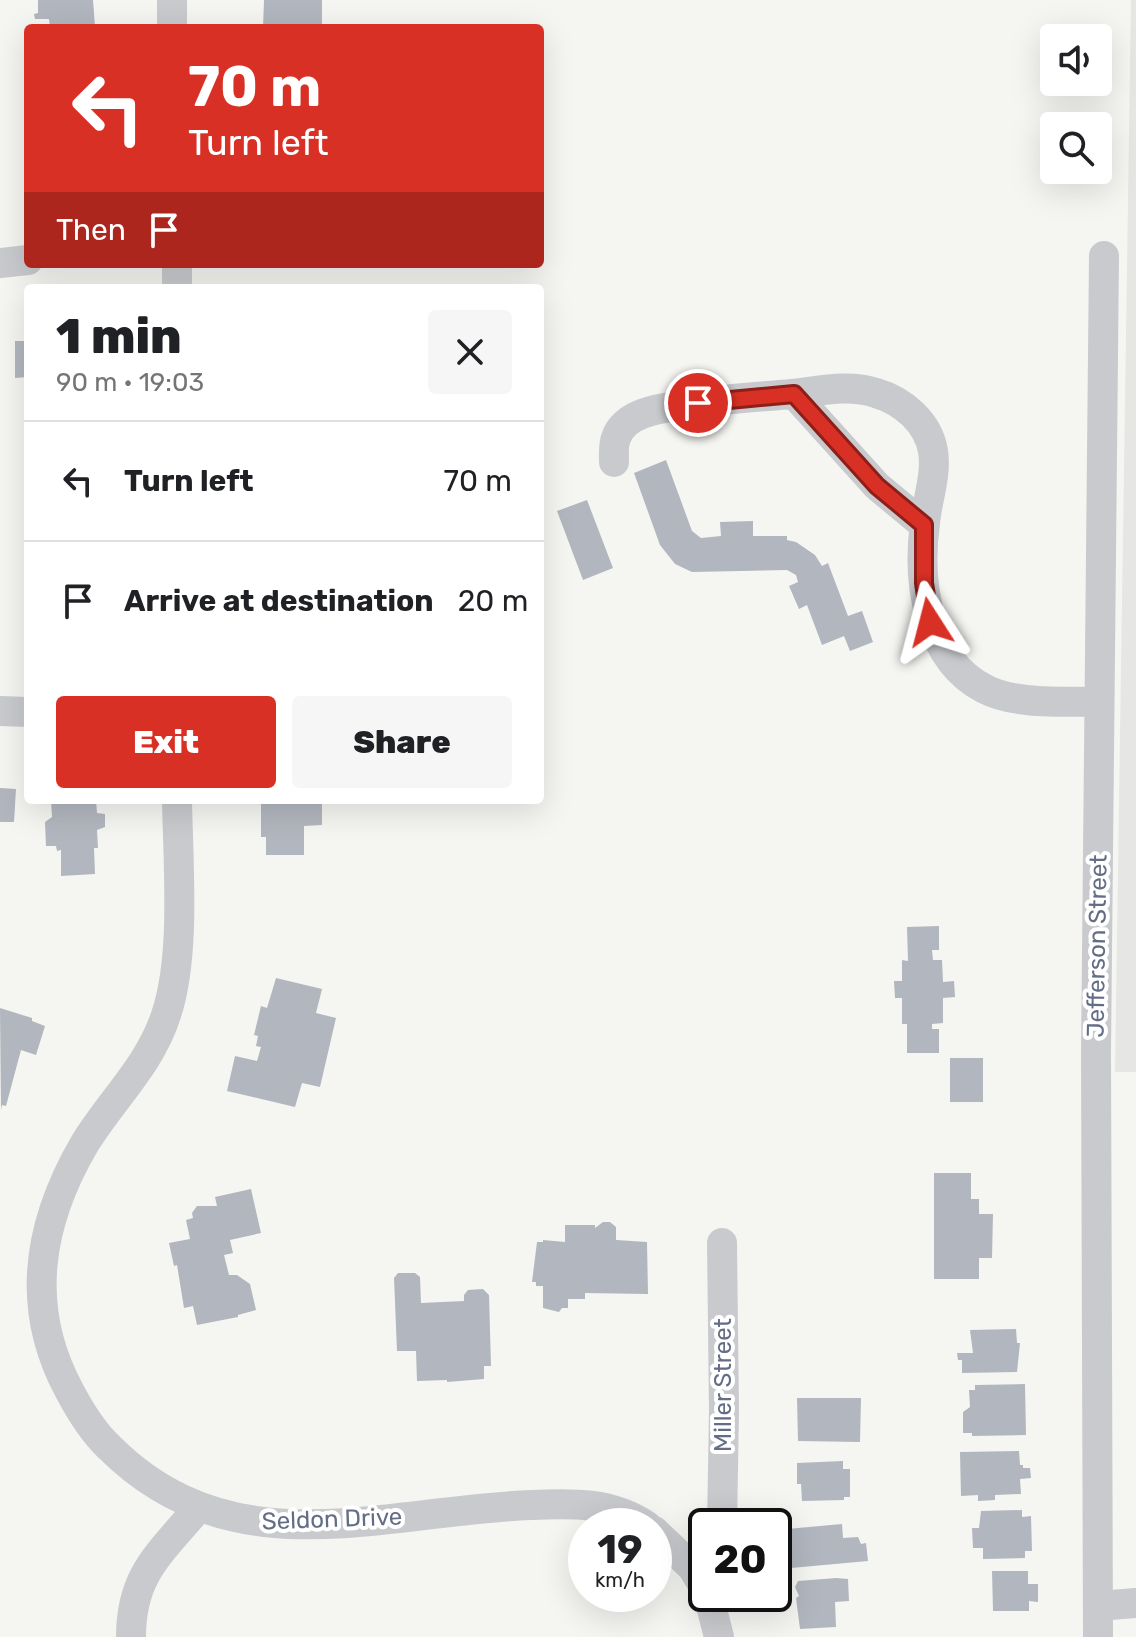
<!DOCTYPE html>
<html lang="en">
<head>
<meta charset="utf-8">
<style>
  :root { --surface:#fff; --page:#f6f6f6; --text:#202124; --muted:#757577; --line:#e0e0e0; --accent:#d93025 }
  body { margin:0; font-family:Rubik,sans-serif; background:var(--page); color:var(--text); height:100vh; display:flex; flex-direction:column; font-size:30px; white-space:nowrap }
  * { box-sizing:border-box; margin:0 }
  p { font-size:26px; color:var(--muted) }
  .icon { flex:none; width:44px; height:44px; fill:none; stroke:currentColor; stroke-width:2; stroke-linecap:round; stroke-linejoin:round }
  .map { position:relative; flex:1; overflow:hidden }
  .sheet { position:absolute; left:24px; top:284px; width:520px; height:520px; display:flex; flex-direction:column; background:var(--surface); border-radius:8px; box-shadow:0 8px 32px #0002 }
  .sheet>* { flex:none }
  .guide { position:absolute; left:24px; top:24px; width:520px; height:244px; border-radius:8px; box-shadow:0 8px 32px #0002; background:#d93025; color:#fff; overflow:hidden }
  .fabs { position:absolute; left:1040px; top:24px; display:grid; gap:16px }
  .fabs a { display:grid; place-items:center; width:72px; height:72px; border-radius:8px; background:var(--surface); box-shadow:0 8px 32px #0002; font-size:40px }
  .speed { position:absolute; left:568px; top:1508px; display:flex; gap:16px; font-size:40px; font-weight:700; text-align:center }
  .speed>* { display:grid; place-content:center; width:104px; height:104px; border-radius:50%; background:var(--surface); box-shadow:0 8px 32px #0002; line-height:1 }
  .speed small { font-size:20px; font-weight:400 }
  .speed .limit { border:4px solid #111; border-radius:12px; background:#fff; color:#111 }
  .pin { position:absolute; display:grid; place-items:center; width:68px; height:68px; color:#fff; margin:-34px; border:4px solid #fff; border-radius:50%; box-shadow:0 2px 8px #0007 }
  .me { position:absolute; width:88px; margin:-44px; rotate:351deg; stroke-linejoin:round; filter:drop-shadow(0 0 6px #0008) }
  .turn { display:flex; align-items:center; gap:28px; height:168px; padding:0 32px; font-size:36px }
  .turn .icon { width:104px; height:104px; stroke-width:2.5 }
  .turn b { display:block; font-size:56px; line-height:68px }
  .then { display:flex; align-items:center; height:76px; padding:0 32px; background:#0003; gap:16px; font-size:30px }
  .round { display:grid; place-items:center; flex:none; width:84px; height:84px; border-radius:8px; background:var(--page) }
  .overview { display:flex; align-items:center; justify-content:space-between; height:136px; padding:0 32px }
  h1 { font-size:48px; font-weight:800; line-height:60px }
  .action { display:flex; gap:16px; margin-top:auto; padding:16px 32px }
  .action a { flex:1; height:92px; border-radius:8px; background:var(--accent); color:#fff; font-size:32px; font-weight:800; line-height:92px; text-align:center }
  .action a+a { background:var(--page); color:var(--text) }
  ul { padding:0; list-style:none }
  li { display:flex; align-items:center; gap:24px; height:120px; padding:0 32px; border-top:2px solid var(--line) }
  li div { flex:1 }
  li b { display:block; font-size:30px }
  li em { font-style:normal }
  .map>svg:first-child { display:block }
  .built { fill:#e6e6e5 }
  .building { fill:#b2b6be }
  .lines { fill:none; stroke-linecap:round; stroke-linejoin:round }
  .minor { stroke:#c8cace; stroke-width:30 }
  .route-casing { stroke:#8d1f18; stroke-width:20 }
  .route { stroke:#d93025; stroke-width:14 }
  .labels { text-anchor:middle; stroke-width:8; stroke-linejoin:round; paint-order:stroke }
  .street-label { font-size:24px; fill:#636d85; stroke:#fff }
</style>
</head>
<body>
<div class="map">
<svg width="1136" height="1637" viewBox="0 0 1136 1637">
  <rect width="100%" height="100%" fill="#f5f6f2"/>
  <!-- built -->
  <path class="built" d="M1131,0H1136V1072H1115Z"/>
  <!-- building -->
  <g class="building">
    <path d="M38,0H93L95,27L50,28L49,19H35L34,14L38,13Z"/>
    <path d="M264,0H322V26L263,28Z"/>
    <path d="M15,341H28V377L15,378Z"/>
    <path d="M666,460L692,531L701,538L721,536L720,522L753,521V536H787V540L796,542L815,555L822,566L828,563L848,616L862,611L873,642L850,651L844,636L822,645L807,605L799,609L789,586L798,582L796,575L787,570L692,572L675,564L660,545L634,473Z"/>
    <path d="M587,500L613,568L583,580L557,511Z"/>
    <path d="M0,788L16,789L14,822H0Z"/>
    <path d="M51,800H96L97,813L105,814V827L97,830L98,848H94L95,874L61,876V850L57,851L56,846H46L45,822L52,817Z"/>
    <path d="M266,800L322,801V825L304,826V855H266V837H261V804H266Z"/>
    <path d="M939,926V950H932L933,960H942L943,982L954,981L955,997L943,998V1023L932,1024V1029H939V1053H907V1024H902V998H895L894,981H902V960L908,961L907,927Z"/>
    <path d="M276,978L322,989L316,1013L336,1018L320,1087L302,1083L295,1107L227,1091L235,1056L257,1061L261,1047L256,1046L258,1036L254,1035L261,1006L267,1008Z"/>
    <path d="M0,1008L32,1018V1021L45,1026L36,1055L21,1050L6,1106L2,1105L1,1110Z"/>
    <rect x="950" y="1058" width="33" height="44"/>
    <path d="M934,1173H971V1199H979V1214H993L992,1258H979V1279H934Z"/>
    <path d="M251,1189L261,1233L230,1240L233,1253L224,1255L229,1275H237L250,1284L256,1310L238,1315V1317L197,1325L193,1306L184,1308L177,1265L174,1266L169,1243L190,1239L186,1220L193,1218L192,1213L197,1206H217L215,1197Z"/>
    <path d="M603,1222H610L616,1227V1240L647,1242L648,1294L585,1293V1299H568V1308H562L559,1312L543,1308V1286H536V1282H532L537,1242H543V1240L565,1242V1225H595V1228Z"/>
    <path d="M398,1273H415L420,1277L421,1303L464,1301V1295L468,1290L483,1289L489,1295L491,1366H484V1379L447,1382V1380L417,1381L416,1351H397L394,1278Z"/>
    <path d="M1016,1329L1017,1343H1020L1017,1372L962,1373V1360H958L957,1353H973L970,1330Z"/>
    <path d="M1025,1384L1026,1435L972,1436V1433H963V1412L970,1407L969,1390H975V1385Z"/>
    <path d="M797,1398H861L860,1442L798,1441Z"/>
    <path d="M1019,1451L1020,1465H1023V1468H1030L1031,1478L1020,1479L1021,1494L995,1495V1500L978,1501V1495L961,1496L960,1452Z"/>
    <path d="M843,1461V1469H850V1497H844V1500L802,1501L801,1484H797V1463Z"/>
    <path d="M1022,1510V1517L1031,1516L1032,1551H1025V1558L983,1559V1548H973L972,1528H979L981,1511Z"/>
    <path d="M842,1524L843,1538L858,1537L861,1544L866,1543L868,1561L791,1568L787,1529Z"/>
    <path d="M992,1571H1028V1584H1038V1602L1029,1601V1611H993Z"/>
    <path d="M836,1578L848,1579L849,1601L835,1602L836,1627L800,1629L796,1598L799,1596L795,1587L798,1581Z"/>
  </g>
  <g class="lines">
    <!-- minor -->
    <g class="minor">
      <path d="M172,28V0"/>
      <path d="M0,263L28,260"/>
      <path d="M177,288V264"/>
      <path d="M794,394L877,486L924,525"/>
      <path d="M614,462C614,454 613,445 616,438C625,411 664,408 689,404C723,399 757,397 792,394C820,391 849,384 876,393C903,401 928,422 933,451C937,474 927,500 925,523C917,581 927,660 985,689C1015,705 1066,701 1099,702"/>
      <path d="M0,711L28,712"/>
      <path d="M177,800C178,863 186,956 166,1015C150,1065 112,1099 85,1143C38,1223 24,1306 69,1390C80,1411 92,1431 109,1447C232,1570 380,1511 531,1505C573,1503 611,1502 647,1526"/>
      <path d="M722,1526L724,1411L722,1243"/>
      <path d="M654,1531L692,1567L706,1590"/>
      <path d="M708,1594L719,1637"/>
      <path d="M1098,1606L1136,1603"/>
      <path d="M131,1637C131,1574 160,1554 198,1508"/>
      <path d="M1098,1637L1096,1052L1104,256"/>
    </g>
  </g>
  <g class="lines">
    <defs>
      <path id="route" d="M698,403L794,394L877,486L924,525V583L930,622"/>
    </defs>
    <!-- route casing -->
    <use href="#route" class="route-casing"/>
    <!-- route -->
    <use href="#route" class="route"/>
  </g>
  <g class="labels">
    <!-- street labels -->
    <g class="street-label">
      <text transform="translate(1097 946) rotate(-89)" y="8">Jefferson Street</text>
      <text transform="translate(723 1385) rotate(-90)" y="8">Miller Street</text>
      <text transform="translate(332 1519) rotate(-2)" y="8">Seldon Drive</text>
    </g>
  </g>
</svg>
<div class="fabs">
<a><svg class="icon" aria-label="sound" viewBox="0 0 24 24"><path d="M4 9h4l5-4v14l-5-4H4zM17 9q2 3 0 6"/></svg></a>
<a><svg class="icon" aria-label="search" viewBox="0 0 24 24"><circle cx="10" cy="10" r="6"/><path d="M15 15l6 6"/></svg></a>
</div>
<div class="speed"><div>19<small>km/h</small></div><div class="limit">20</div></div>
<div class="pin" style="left:698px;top:403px;background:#d93025"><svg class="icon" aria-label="arrive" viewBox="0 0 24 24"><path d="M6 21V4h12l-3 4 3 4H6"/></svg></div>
<svg class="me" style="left:930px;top:622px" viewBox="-20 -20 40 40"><path d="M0-17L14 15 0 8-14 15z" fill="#d93025" stroke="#fff" stroke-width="4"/></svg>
<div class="guide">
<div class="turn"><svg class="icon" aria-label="left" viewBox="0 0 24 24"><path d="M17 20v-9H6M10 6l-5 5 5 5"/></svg><div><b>70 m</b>Turn left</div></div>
<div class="then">Then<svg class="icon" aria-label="arrive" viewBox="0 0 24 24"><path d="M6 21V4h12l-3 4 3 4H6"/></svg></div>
</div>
<section class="sheet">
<div class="overview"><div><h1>1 min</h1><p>90 m · 19:03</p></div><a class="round"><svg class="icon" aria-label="close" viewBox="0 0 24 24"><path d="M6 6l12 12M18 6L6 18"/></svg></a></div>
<ul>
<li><svg class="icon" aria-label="left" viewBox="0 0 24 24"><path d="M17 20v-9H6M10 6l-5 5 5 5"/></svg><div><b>Turn left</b></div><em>70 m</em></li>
<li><svg class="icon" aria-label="arrive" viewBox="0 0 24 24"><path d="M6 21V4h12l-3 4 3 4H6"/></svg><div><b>Arrive at destination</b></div><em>20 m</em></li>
</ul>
<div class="action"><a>Exit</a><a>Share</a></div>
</section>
</div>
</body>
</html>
